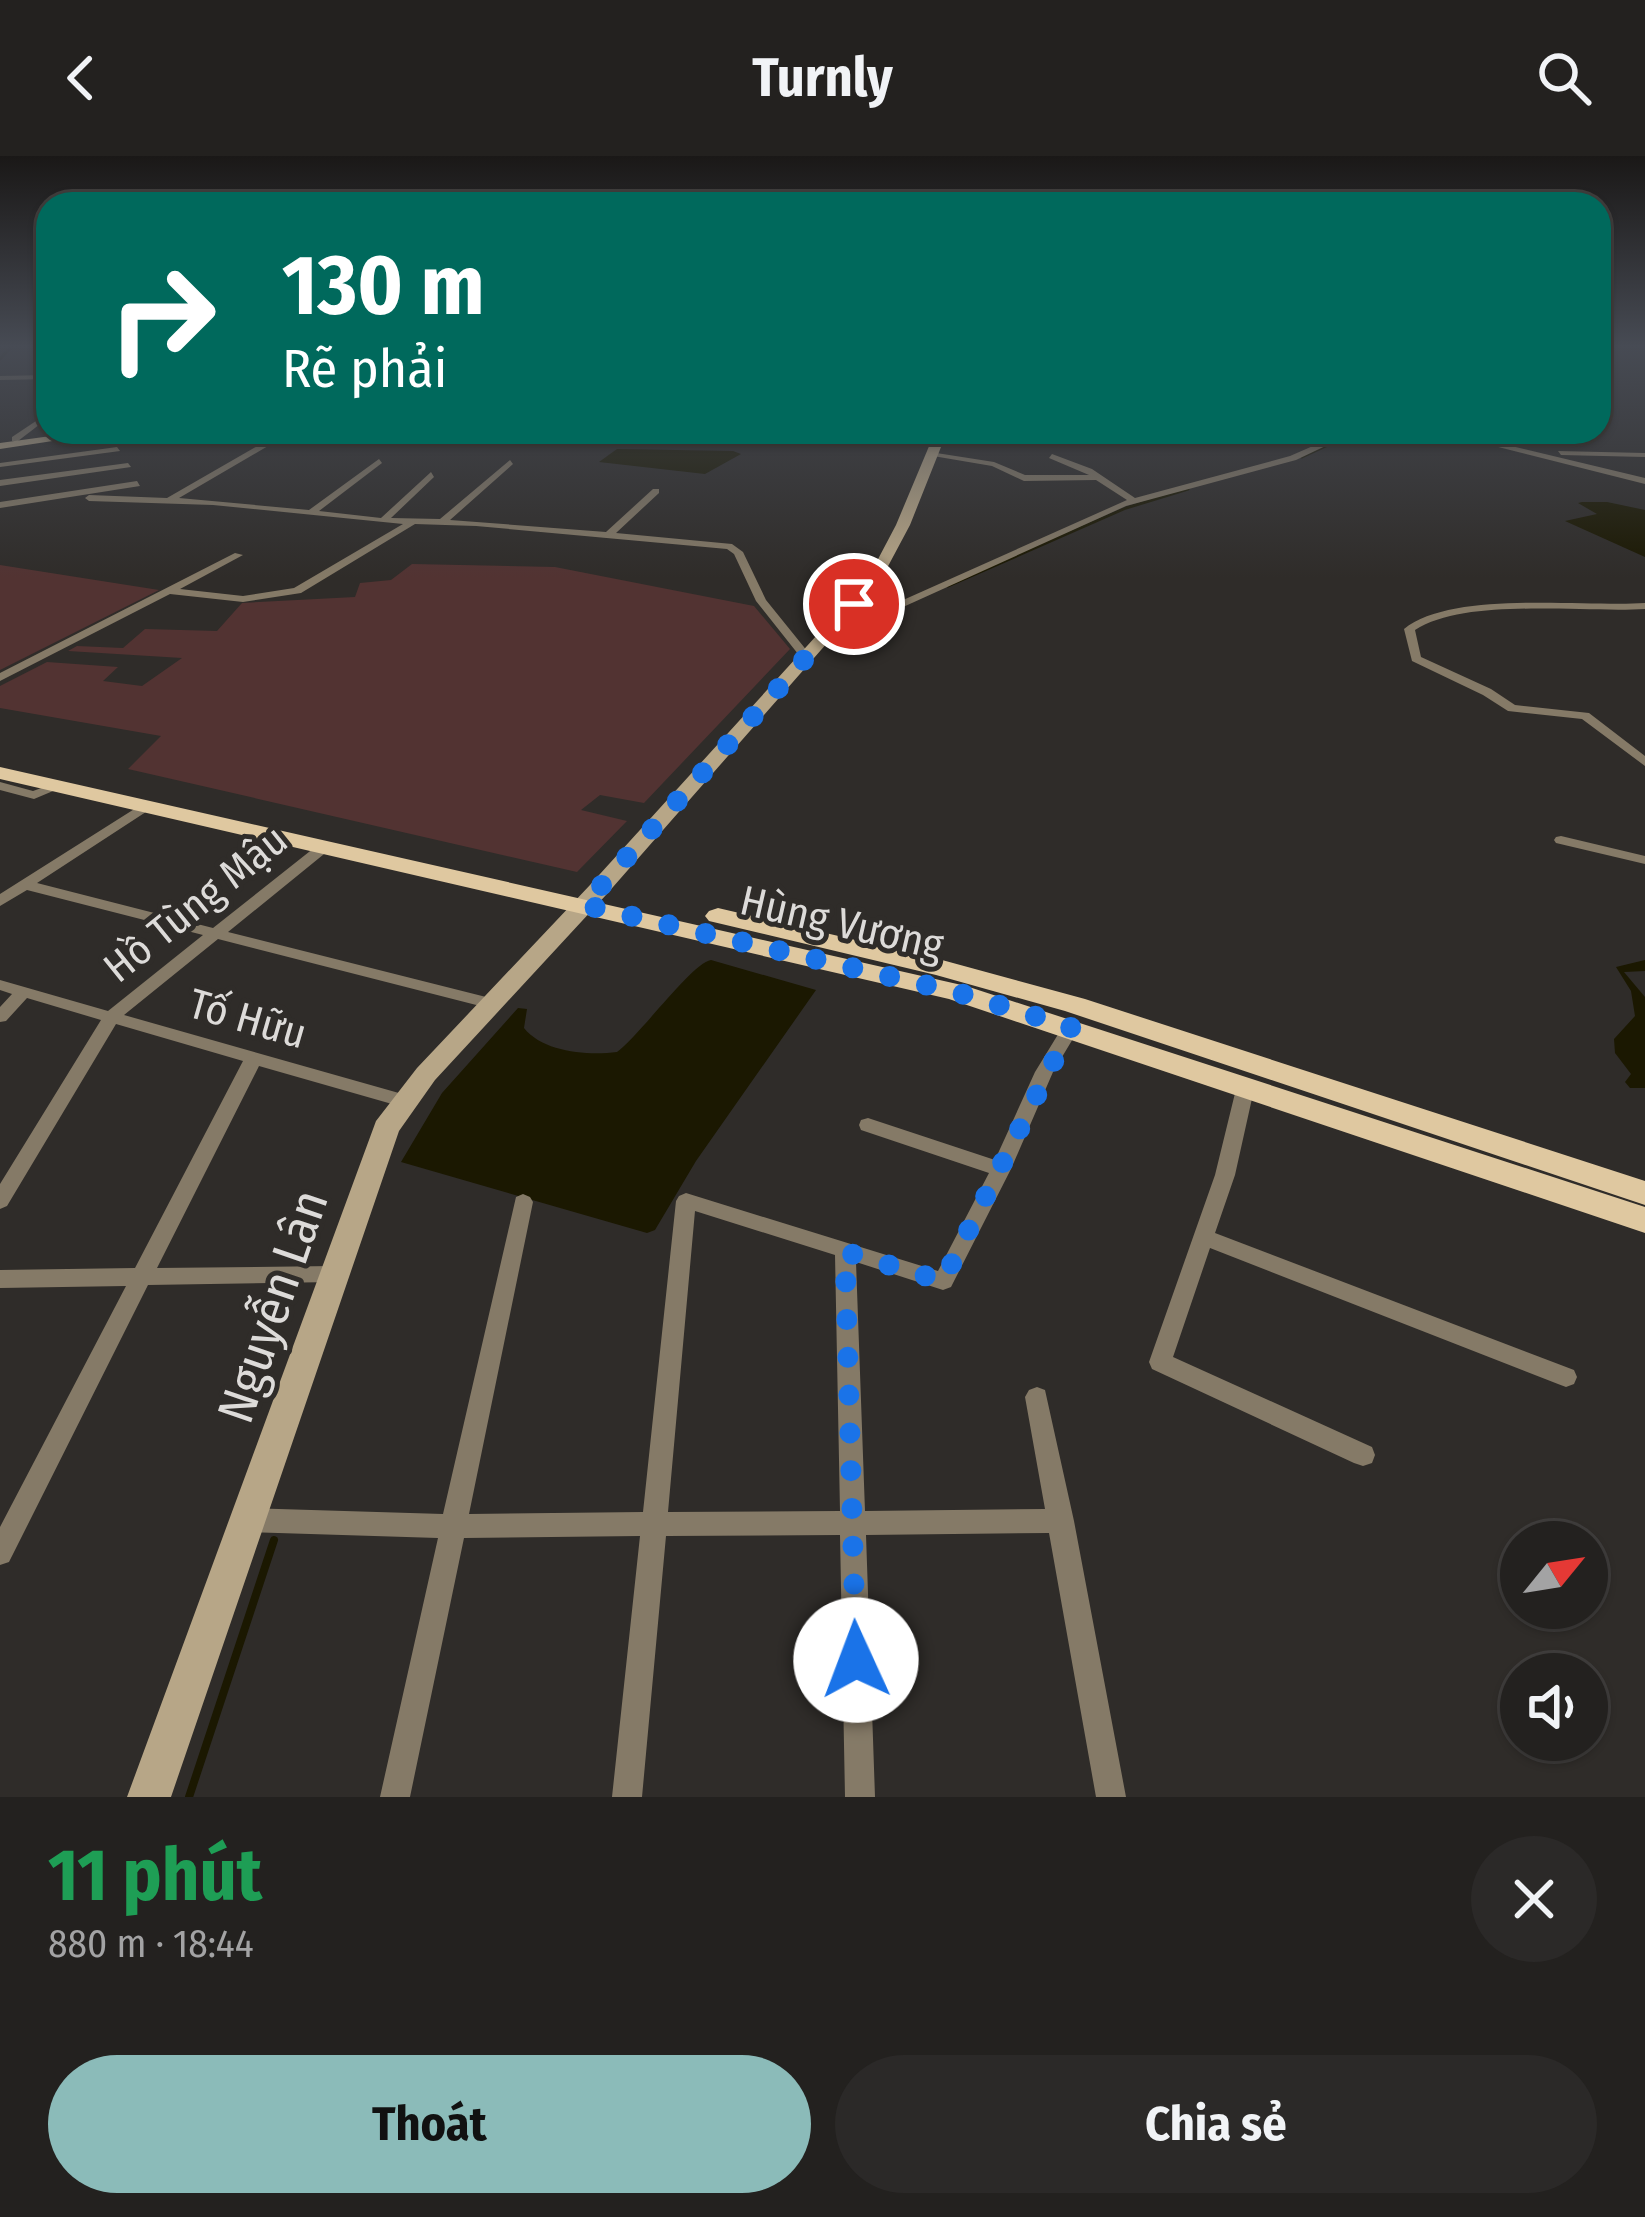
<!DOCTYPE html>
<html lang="vi">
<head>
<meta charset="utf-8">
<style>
  :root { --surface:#23211f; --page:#2b2928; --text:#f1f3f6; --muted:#a3a3a4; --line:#403e3d; --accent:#8bbbb9 }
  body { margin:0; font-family:"Fira Sans Condensed",sans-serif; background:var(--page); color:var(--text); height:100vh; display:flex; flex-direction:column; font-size:45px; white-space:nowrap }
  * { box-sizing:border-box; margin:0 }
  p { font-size:39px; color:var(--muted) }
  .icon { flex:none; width:66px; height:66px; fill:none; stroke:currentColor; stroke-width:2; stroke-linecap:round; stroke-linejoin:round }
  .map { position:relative; height:1641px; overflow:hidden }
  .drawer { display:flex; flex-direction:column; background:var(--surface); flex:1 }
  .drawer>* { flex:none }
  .guide { position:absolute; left:36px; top:36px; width:1575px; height:252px; border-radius:36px; box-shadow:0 3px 9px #0004,0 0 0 3px var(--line); background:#00695c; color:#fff; overflow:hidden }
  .needle { width:78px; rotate:60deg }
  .fabs { position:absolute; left:1500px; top:1365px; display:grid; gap:24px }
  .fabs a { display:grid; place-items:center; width:108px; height:108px; border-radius:50%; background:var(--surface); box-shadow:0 3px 9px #0004,0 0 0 3px var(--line); font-size:60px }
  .pin { position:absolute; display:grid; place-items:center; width:102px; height:102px; color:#fff; margin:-51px; border:6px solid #fff; border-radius:50%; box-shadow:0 3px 12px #0007 }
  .me { position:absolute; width:132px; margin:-66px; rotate:358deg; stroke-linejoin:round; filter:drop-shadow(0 0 9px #0008) }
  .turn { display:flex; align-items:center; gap:42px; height:252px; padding:0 48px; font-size:54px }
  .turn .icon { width:156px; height:156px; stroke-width:2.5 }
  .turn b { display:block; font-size:84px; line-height:102px }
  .round { display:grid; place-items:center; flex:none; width:126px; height:126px; border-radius:63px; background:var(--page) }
  .head { display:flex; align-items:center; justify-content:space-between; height:204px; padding:0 48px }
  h1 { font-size:72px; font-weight:700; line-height:90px; color:#1e9e55 }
  .primary-button { display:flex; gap:24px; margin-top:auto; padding:24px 48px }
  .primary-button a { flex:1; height:138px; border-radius:72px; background:var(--accent); color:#111; font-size:48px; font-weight:700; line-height:138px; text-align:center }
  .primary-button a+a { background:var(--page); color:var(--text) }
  header { display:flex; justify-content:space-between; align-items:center; height:156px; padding:0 48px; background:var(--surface); font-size:54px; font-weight:700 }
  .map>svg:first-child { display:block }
  .green { fill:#523332 }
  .water { fill:#1b1801 }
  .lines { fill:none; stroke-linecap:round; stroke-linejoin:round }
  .stream-far1 { stroke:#1b1801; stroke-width:3 }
  .stream { stroke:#1b1801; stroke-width:8 }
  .street { fill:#857a67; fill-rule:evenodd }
  .secondary { fill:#b7a687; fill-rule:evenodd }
  .primary { fill:#dfc8a0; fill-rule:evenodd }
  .route { stroke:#1a73e8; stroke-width:21; stroke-dasharray:0 37.8 }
  .labels { text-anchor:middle; stroke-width:10; stroke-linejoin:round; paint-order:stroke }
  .street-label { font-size:42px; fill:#dddbd9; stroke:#2f2c29 }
  .near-street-label { font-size:51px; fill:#dddbd9; stroke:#2f2c29 }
</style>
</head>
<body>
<header><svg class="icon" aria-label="back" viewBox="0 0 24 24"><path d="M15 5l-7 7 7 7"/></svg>Turnly<svg class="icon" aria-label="search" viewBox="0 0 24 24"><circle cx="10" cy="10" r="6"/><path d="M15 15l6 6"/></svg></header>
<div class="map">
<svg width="1645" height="1641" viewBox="0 0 1645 1641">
  <rect width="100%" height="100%" fill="#2f2c29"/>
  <!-- green -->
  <g class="green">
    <path d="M412,408L555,411L754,450L790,493L644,647L600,639L581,654L627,665L577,716L128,613L161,580L0,552V530L47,506L118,511L103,525L142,530L182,502L68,495L77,490L123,492L145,473L217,475L242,447L355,441L360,427L391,424Z"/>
    <path d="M0,409L159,434L0,514Z"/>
  </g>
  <!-- water -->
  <g class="water">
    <path d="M617,293L733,295L741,298L705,318L599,306Z"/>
    <path d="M1582,346H1607L1645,354V401L1565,365L1597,358L1578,347Z"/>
    <path d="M711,804L816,834L696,1005L655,1074L647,1077L401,1006L442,937L518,852L527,853L524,872C543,896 588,900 617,896C641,878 692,807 711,804Z"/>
    <path d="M1645,804V815L1624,816L1645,841V932H1630L1625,926L1631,918L1615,897L1614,883L1635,860L1631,835L1616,811Z"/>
  </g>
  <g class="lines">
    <!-- stream-far1 -->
    <g class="stream-far1">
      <path d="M0,203L10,192"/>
      <path d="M1302,301L1356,276"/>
      <path d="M948,430L1126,352L1188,333"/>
    </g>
    <!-- stream -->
    <path class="stream" d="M189,1641L274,1384"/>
    <!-- street -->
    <g class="street">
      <path d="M48,219V223L0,224V220Z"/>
      <path d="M48,257V262L18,285H12V281Z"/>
      <path d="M1345,276H1355L1296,304L1126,350L881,461L837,471L832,468L874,457L1127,344L1096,324L1024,325L992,310L933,300L930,296L994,306L1025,319H1089L1049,302L1052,298L1092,313L1135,342L1290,300Z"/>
      <path d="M1439,276H1453L1645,322V328Z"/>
      <path d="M261,288L268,290L179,342L309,354L379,303L382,307L319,355L381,362L431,316L434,321L391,362L440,363L510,304L513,308L450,364L606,376L653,333H659V337L616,377L732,388L743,396L766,444L812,501L802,503L756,445L734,398L727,393L476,370L415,368L301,437L243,446L170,438L0,525V517L235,397L243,399L180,433L243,440L294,432L403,368L213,349L89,345L85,342L89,339L167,342Z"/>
      <path d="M117,291L120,295L0,311V307Z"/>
      <path d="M1558,295L1645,297V301L1561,299Z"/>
      <path d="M128,307L131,311L0,330V324Z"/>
      <path d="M137,325L140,330L0,352V346Z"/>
      <path d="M1645,447V453C1582,457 1467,441 1415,474L1421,501L1491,533L1515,549L1589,557L1645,600V610L1582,563L1508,555L1483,539L1412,505L1404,473C1452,434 1582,451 1645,447Z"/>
      <path d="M0,626L33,635L58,626L65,630L34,643L0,634Z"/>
      <path d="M147,645L154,649L152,652L37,727L213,772L319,688H329L331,691L329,694L228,776L498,844L500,848L492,853L218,783L124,859L413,941L415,946L413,951L406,952L259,910L157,1112L334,1110L342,1112L345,1118L342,1124L334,1126L148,1129L9,1406L0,1409V1371L126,1130L0,1132V1114L135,1112L243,905L116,868L7,1050L0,1053V1028L101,864L27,842L6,865L0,866V851L12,838L0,834V824L108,855L203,779L27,734L0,750V738Z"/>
      <path d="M1561,680L1645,700V708L1556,687L1554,684L1556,681Z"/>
      <path d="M1071,865L1080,871L1053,916L1011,1013L951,1131L943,1134L856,1106L865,1355L1045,1353L1025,1241L1029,1234L1037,1231L1045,1234L1074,1365L1126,1641H1096L1049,1377L866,1379L875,1641H845L840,1379L666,1380L642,1641H612L640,1380L464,1382L410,1641H380L438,1382L249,1376L240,1372L236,1364L240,1356L249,1352L443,1358L516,1041L523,1038L530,1041L533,1046L469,1358L643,1356L676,1045L679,1040L686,1037L938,1115L989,1017L861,974L859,969L861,964L868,962L995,1004L1035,916L1065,867ZM695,1055L835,1099L840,1355L668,1356Z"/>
      <path d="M1246,923L1252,925L1255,929L1235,1019L1215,1077L1574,1214L1577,1221L1574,1228L1566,1231L1558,1228L1210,1092L1173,1201L1372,1291L1375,1299L1372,1307L1363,1310L1354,1307L1152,1213L1149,1206L1215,1019L1237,929L1240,925Z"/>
    </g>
    <!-- secondary -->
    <g class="secondary">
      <path d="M80,276H112L0,293V287Z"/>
      <path d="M935,276H947L910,369L878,429L606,739L435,924L399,975L171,1641H127L376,965L417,912L590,729L867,424L896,369Z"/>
    </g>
    <!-- primary -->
    <g class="primary">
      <path d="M0,611L966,830L1645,1051V1077L949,843L0,623Z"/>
      <path d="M718,752L942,804L1085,843L1645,1025V1049L1065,855L936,819L709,765L705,760L709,755Z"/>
    </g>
  </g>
  <!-- sky -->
  <linearGradient id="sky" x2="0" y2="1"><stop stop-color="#1a1817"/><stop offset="0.45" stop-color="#474b54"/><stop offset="1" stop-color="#474b54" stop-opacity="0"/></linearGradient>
  <rect width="1645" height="422" fill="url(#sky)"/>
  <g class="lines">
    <!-- route -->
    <path class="route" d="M854,448L584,749L956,836L1071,871L943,1125L845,1096L856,1504"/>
  </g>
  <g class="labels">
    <!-- street labels -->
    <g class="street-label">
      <text transform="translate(195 747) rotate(-39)" y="15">Hồ Tùng Mậu</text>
      <text transform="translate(842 766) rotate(13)" y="15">Hùng Vương</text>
      <text transform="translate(248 862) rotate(16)" y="15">Tố Hữu</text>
    </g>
    <!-- near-street labels -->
    <g class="near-street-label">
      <text transform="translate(272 1150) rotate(-71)" y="18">Nguyễn Lân</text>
    </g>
  </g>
</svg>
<div class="fabs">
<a><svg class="needle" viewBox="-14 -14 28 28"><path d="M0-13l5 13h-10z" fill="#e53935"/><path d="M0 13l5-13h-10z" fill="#a3a3a4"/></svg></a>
<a><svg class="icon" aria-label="sound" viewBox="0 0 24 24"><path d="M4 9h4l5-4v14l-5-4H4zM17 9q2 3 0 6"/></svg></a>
</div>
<div class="pin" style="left:854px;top:448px;background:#d93025"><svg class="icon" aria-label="arrive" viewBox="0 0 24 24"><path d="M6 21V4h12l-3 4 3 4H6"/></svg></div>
<svg class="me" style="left:856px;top:1504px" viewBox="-20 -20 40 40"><circle r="19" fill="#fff"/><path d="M0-13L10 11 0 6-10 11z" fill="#1a73e8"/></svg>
<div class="guide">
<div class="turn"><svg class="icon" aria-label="right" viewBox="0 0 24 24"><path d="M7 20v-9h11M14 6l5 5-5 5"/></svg><div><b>130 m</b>Rẽ phải</div></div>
</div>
</div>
<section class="drawer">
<div class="head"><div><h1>11 phút</h1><p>880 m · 18:44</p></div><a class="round"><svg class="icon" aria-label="close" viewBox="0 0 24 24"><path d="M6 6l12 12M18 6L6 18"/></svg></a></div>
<div class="primary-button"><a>Thoát</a><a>Chia sẻ</a></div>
</section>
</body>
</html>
